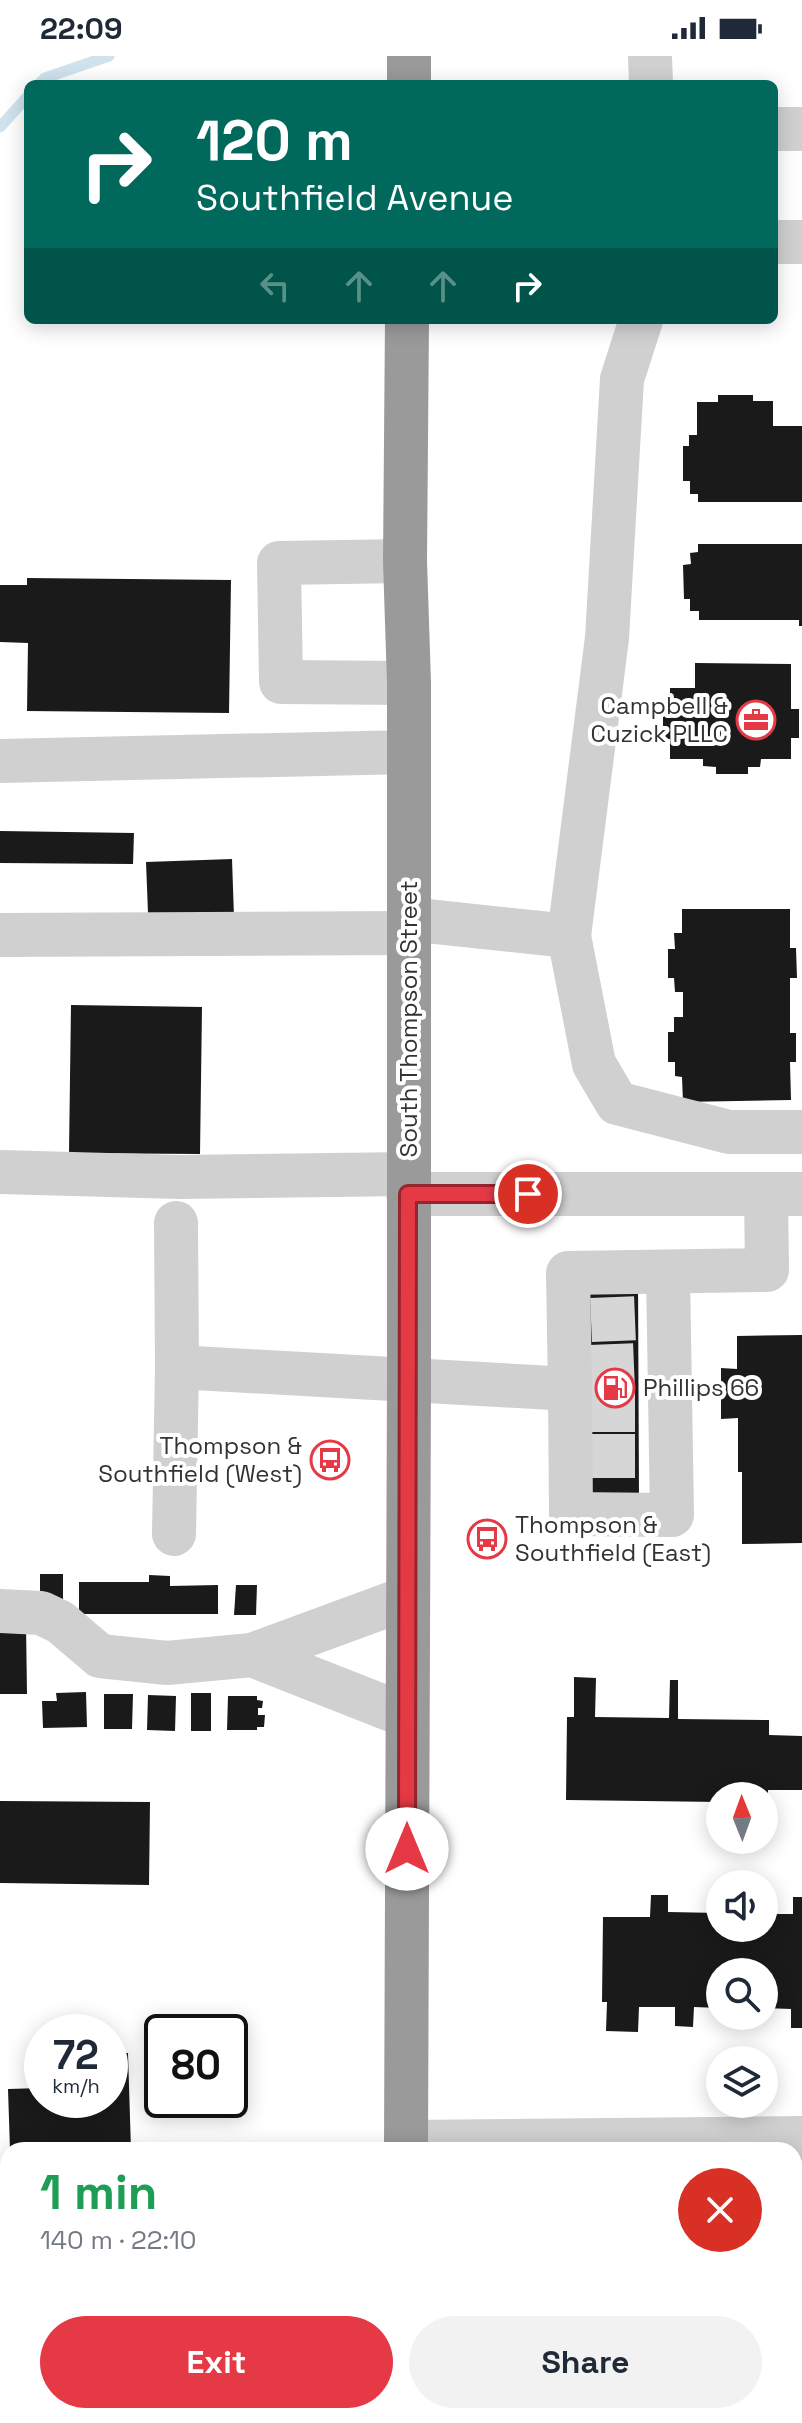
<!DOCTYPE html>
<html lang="en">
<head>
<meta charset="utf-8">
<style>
  :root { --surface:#fff; --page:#f2f2f3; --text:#1f2937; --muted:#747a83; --accent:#e63946 }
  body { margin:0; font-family:"Space Grotesk",sans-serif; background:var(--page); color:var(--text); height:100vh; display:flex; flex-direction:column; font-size:30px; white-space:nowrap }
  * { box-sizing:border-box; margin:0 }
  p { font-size:26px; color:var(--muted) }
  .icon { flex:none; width:44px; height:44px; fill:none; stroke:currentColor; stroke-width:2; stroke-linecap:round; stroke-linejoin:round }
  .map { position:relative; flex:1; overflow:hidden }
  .drawer { position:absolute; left:0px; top:2086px; width:802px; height:282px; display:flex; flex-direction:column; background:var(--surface); border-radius:24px 24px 0 0; box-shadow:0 4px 20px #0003 }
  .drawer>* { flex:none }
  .top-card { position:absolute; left:24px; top:24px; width:754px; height:244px; border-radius:12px; box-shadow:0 4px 20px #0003; background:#00695c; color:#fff; overflow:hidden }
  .needle { width:52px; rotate:359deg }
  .fabs { position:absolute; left:706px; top:1726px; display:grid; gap:16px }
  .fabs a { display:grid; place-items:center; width:72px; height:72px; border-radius:50%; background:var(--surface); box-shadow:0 4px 20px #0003; font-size:40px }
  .speed { position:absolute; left:24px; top:1958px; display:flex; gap:16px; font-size:40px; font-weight:700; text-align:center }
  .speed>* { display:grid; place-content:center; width:104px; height:104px; border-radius:50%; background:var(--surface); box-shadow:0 4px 20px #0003; line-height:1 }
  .speed small { font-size:20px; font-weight:400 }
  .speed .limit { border:4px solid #111; border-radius:12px; background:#fff; color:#111 }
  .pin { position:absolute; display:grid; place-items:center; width:68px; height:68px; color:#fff; margin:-34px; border:4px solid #fff; border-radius:50%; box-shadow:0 2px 8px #0007 }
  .me { position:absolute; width:88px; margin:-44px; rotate:0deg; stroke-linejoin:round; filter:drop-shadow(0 0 6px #0008) }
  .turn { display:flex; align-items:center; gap:28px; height:168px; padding:0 40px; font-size:36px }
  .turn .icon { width:104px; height:104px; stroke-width:2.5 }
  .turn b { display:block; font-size:56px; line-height:68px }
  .lanes { display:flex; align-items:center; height:76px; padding:0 40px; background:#0003; justify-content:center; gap:40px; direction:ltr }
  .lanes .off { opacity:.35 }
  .round { display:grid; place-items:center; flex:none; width:84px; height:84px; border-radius:42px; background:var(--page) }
  .summary { display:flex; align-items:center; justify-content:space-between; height:136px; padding:0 40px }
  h1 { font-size:48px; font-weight:800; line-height:60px; color:#1e9e55 }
  .cta { display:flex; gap:16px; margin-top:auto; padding:16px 40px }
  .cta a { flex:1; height:92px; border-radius:48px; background:var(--accent); color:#fff; font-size:32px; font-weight:800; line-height:92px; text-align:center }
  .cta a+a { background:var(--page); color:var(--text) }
  .status { display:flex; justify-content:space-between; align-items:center; height:56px; padding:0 40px; background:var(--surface); direction:ltr }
  .status svg { height:22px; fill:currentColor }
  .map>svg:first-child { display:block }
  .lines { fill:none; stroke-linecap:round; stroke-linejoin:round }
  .stream { stroke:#cfe2ee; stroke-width:11 }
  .building { fill:#1a1a1a }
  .minor-tunnel { stroke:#d6d6d6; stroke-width:44; stroke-dasharray:44 22; stroke-linecap:butt }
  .minor { stroke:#d0d0d0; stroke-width:44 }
  .highway { stroke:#9a9a9a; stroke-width:44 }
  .route-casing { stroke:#96252e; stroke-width:20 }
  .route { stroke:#e63946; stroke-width:14 }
  .labels { text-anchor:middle; stroke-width:8; stroke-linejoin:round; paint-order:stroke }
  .poi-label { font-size:24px; fill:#333; stroke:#fff; text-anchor:end }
  .street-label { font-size:24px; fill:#333; stroke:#fff }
</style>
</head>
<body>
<div class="status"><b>22:09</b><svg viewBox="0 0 49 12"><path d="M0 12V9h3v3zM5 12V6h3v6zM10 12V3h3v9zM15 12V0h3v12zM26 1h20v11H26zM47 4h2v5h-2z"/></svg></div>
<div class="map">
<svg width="802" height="2367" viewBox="0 0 802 2367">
  <rect width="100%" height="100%" fill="#fff"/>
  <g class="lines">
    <!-- stream -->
    <g class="stream">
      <path d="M39,28L45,22L109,0"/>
      <path d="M0,71L28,40"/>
    </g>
  </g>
  <!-- building -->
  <g class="building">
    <path d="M718,339H753V345H773V370H802V446H698V438H690V425H683V390H689V379H697V346H718Z"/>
    <path d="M698,488H802V570H799V564H699V555H690V543H684L683,509L691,508L690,497L698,496Z"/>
    <path d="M27,522L231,524L229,657L27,655L28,587L0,586V529H27Z"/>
    <path d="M695,607L791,608V653H799V682H791V703H761L760,711H748V718H716V711L703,710V703H670V683H663V651H670V632H695Z"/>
    <path d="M0,775L134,777L133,808L0,807Z"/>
    <path d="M232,803L234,861L148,857L146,806Z"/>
    <path d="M682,853H790V892H796L797,922H790V977H796V1006H790L791,1044L683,1046L682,1021L675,1020V1006H668V976H674V961H683V936H675L674,922H668V893H675L674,877H682Z"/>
    <path d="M71,949L202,951L200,1098L69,1097Z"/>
    <path d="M590,1223H638L639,1445L591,1444Z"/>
    <path d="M802,1279V1487L742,1488V1416H738V1362L721,1363V1312L737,1313V1280Z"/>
    <rect x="40" y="1518" width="23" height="34"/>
    <path d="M149,1519L170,1520V1530L218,1529V1558H79V1526H149Z"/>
    <path d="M236,1529H257L256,1559H234Z"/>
    <path d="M0,1567L26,1568L27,1638H0Z"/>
    <path d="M574,1621L596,1622L595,1661L669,1662L670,1624H678V1663L769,1664V1679L802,1680V1734H768V1746H764V1740H720V1746L566,1744L567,1661H574Z"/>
    <path d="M86,1636L87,1671L43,1672L42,1645H57L56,1637Z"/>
    <rect x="191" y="1637" width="20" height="38"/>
    <path d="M104,1638H133L132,1673H104Z"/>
    <path d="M148,1639L176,1640L175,1675L147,1674Z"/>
    <path d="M228,1640H257V1644L263,1645L262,1652H258V1659H265L264,1671H257V1674H227Z"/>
    <path d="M0,1745L150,1746L149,1829L0,1827Z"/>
    <path d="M651,1839H668V1856L720,1857V1872H764V1858H793V1841H802V1972H791V1953L764,1952V1916H720V1952L694,1951L693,1971L675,1970V1951H639L638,1976L606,1975L607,1946H602L603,1861H650Z"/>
    <path d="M110,1997H128L131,2094H10L8,2033L42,2032V2044H110Z"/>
    <rect x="794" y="2112" width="8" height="87"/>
    <path d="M671,2360H761L774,2361V2367H669Z"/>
  </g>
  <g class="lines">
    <!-- minor-tunnel -->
    <g class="minor-tunnel">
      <path d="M591,1264L639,1262"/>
      <path d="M590,1311L638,1309"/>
      <path d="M591,1354H639"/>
      <path d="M591,1400H639"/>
    </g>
    <!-- minor -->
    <g class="minor">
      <path d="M650,0L651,28"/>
      <path d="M774,73H802"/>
      <path d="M774,186H802"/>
      <path d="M405,505L279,507L281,626L409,627"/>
      <path d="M0,705L409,696"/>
      <path d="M408,863L569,880L594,1008L617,1047L729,1076H802"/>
      <path d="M0,879L409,877"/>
      <path d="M569,880L607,582L622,323L641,264"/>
      <path d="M0,1116L180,1121L409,1118"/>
      <path d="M408,1138H802"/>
      <path d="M176,1167L177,1311L570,1333L568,1217L767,1214L766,1139"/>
      <path d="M570,1333L571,1458L672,1459L668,1216"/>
      <path d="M174,1478L177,1311"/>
      <path d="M0,1555L41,1557L60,1566L100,1600L167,1607L252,1599"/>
      <path d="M407,1660L252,1599L407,1542"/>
      <path d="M406,2086L802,2082"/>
      <path d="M794,2233H802"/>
    </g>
    <!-- highway -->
    <g class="highway">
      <path d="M409,28V0"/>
      <path d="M406,2094L409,1325V627L405,505L407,264"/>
      <path d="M405,2367V2360"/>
    </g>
  </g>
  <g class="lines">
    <defs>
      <path id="route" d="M407,1793L408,1138H528"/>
    </defs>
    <!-- route casing -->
    <use href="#route" class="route-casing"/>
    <!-- route -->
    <use href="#route" class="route"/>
  </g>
  <!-- icons -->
  <defs>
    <symbol id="office-ring" viewBox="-11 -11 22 22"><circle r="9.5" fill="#fff" stroke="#e63946" stroke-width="1.5"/><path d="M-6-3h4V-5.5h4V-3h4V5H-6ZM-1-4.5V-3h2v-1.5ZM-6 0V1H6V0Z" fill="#e63946"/></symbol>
    <symbol id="fuel-ring" viewBox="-11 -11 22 22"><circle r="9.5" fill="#fff" stroke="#e63946" stroke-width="1.5"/><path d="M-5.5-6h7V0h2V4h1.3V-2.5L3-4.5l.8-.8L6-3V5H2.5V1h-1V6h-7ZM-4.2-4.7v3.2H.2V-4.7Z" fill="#e63946"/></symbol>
    <symbol id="bus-ring" viewBox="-11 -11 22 22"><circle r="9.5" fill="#fff" stroke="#e63946" stroke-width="1.5"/><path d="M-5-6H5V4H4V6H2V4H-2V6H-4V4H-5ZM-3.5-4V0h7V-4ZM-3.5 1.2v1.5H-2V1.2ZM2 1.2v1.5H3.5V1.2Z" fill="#e63946"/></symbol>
  </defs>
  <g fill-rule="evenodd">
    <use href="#office-ring" x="734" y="642" width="44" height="44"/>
    <use href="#fuel-ring" x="593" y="1310" width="44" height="44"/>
    <use href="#bus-ring" x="308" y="1382" width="44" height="44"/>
    <use href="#bus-ring" x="465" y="1461" width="44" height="44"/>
  </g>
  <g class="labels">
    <!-- poi labels -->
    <g class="poi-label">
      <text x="728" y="658">Campbell &amp;<tspan x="728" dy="28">Cuzick PLLC</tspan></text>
      <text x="643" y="1340" text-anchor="start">Phillips 66</text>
      <text x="302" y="1398">Thompson &amp;<tspan x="302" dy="28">Southfield (West)</tspan></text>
      <text x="515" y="1477" text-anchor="start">Thompson &amp;<tspan x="515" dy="28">Southfield (East)</tspan></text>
    </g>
    <!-- street labels -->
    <g class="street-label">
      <text transform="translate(409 963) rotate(-90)" y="8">South Thompson Street</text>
    </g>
  </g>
</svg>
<div class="fabs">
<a><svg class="needle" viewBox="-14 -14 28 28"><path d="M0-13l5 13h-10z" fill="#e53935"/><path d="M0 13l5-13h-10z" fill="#747a83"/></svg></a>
<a><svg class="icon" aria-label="sound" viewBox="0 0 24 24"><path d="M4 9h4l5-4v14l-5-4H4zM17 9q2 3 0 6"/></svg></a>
<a><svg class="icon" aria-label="search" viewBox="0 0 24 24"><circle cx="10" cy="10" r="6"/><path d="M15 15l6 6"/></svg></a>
<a><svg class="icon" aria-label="layers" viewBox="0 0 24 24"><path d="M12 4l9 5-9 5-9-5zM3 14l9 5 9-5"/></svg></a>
</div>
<div class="speed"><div>72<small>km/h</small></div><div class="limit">80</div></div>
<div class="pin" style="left:528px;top:1138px;background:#d93025"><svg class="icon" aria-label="arrive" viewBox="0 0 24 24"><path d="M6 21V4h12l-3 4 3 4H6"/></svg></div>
<svg class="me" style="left:407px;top:1793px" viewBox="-20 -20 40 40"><circle r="19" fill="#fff"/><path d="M0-13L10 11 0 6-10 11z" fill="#e63946"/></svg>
<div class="top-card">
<div class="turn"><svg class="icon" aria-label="right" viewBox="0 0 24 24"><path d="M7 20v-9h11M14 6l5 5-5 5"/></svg><div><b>120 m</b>Southfield Avenue</div></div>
<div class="lanes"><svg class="icon off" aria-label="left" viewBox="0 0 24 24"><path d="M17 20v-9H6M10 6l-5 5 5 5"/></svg><svg class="icon off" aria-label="ahead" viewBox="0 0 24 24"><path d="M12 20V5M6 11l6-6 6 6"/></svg><svg class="icon off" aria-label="ahead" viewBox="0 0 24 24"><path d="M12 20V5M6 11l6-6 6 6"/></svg><svg class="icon" aria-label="right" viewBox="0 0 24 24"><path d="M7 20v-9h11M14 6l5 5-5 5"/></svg></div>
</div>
<section class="drawer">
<div class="summary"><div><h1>1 min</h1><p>140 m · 22:10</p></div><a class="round" style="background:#d93025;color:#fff"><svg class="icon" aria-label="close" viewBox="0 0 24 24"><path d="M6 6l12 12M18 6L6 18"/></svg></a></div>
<div class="cta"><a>Exit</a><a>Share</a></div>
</section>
</div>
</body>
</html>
